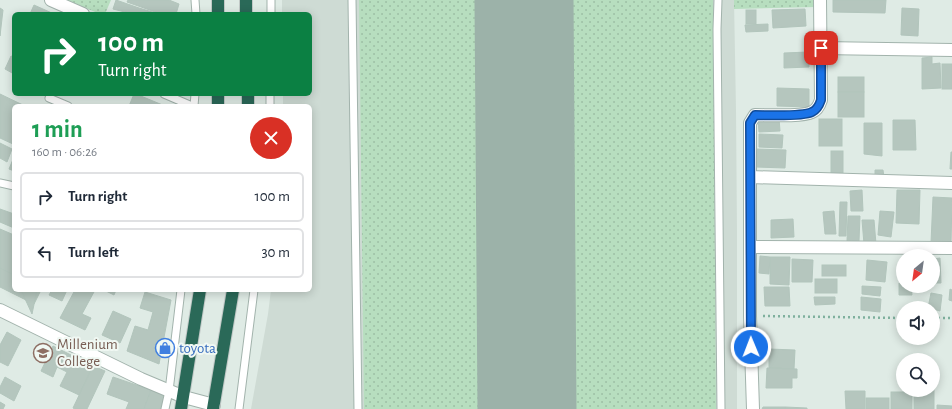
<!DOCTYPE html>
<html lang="en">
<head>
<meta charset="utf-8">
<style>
  :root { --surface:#fff; --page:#f6f6f7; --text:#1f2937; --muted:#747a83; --line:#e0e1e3 }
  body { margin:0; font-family:"Alegreya Sans",sans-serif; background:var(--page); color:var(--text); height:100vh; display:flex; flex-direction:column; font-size:15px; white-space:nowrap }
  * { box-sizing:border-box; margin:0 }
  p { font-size:13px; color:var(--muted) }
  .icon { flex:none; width:22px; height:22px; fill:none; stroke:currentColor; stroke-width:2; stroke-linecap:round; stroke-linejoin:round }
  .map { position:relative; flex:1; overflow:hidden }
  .details { position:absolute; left:12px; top:104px; width:300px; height:188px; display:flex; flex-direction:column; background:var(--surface); border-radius:6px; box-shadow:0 2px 10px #0003 }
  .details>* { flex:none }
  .top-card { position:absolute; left:12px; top:12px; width:300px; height:84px; border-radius:6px; box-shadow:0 2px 10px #0003; background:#0b8043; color:#fff; overflow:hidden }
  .needle { width:26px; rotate:209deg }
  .buttons { position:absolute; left:896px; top:249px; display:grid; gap:8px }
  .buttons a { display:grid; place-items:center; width:44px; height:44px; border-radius:50%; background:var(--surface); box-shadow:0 2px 10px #0003; font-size:20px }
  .pin { position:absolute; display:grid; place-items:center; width:34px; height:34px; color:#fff; margin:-17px; border-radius:8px; box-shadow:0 2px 6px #0006 }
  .me { position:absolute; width:44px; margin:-22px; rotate:359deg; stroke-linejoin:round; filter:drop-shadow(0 0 3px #0008) }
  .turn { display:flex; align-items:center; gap:14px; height:84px; padding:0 20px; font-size:18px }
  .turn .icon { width:52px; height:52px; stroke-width:2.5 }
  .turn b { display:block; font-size:28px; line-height:34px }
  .round { display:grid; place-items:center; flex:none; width:42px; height:42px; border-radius:21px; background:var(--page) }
  .head { display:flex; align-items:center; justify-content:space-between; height:68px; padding:0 20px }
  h1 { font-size:24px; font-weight:700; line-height:30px; color:#1e9e55 }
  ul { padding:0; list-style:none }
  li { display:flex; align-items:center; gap:12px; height:50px; margin:0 8px 6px; padding:0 12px; border:2px solid var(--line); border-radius:6px }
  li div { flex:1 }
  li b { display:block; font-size:15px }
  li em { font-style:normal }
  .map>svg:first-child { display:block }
  .built { fill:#cedbd4 }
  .grass { fill:url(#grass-dots) }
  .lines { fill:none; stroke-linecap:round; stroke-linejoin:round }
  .runway { stroke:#9cb2a9; stroke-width:99 }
  .building { fill:#b5c6be; stroke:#b2c5bc }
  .lane-casing { stroke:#a2b3ac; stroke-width:9 }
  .street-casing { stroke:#a2b3ac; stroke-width:14 }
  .highway-casing { stroke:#c1c8c6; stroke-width:14 }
  .path { stroke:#7eb09d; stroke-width:2.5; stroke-dasharray:2 3; stroke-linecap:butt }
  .lane { stroke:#fff; stroke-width:7 }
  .street { stroke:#fff; stroke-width:12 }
  .highway { stroke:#2a6958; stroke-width:12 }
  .route-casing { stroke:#114b97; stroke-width:10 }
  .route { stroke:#1a73e8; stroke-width:7 }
  .labels { text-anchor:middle; stroke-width:4; stroke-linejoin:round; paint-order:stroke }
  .education-label { font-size:15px; fill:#785e54; stroke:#f0f8f3; text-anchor:start }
  .shop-label { font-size:15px; fill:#366cbe; stroke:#f0f8f3; text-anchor:start }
</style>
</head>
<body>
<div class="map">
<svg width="952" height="409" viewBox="0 0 952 409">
  <defs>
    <pattern id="grass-dots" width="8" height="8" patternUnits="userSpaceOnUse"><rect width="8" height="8" fill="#b7debf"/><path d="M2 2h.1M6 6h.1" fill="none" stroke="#9dbfa5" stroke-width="1.8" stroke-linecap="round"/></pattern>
  </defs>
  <rect width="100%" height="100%" fill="#dfebe5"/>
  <!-- built -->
  <path class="built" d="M282,0H734L736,110L737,233V409H251L268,314L271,290H310V106H283V94H310V14H282Z"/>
  <!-- grass -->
  <g class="grass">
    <path d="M67,0H111L105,14H100Z"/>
    <path d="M359,0H498L500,409H364Z"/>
    <path d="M562,0H713L716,409H565Z"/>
    <path d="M734,0H816V7L734,9Z"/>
  </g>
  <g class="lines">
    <!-- runway -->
    <path class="runway" d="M524,0L527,409"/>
  </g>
  <!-- building -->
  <g class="building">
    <path d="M116,0L139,8L159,14H133L113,9Z"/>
    <path d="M128,0H169L179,4L176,14H161L127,2Z"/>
    <path d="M833,0H886L885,13L833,12Z"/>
    <path d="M34,5L54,14H30Z"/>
    <path d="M0,8L3,10L0,36Z"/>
    <path d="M902,8L919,9L918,36L901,35Z"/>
    <path d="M805,9L806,26L773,28L772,10Z"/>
    <rect x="746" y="10" width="10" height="14"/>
    <path d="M110,13H125L130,14H112Z"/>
    <path d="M768,24V31L746,32L745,25Z"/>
    <path d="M808,52L809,67L784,68V53Z"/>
    <path d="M11,56L14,57V74L5,69Z"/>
    <path d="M932,57V64L940,63L941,88L922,89V58Z"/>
    <rect x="942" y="64" width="10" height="25"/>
    <rect x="838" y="77" width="26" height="15"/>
    <path d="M777,88L809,89V107L777,106Z"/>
    <rect x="838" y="92" width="26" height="25"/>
    <path d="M0,94L25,106H14V141L13,144L0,138Z"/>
    <path d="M134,94H136L165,106H129Z"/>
    <path d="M758,118H779L780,131L759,132Z"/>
    <rect x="819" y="119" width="23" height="27"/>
    <path d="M893,120H915L916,150H893Z"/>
    <path d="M864,123H882V156L864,154Z"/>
    <path d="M759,134L783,135L782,148L759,147Z"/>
    <path d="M0,143L12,149L7,162L0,158Z"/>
    <path d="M756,149L786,150L785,168L756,167Z"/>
    <rect x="831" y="151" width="12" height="22"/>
    <path d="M951,152H952V169H950Z"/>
    <path d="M14,157V171L9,169Z"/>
    <path d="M875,170H883L884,177H875Z"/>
    <path d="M862,190L863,211H851L850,191Z"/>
    <path d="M897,190H920L919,224L896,223Z"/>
    <path d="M933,197L952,198L951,244L931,243Z"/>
    <path d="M840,202H847L846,236H839Z"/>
    <path d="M0,209L14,214V228L0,222Z"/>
    <path d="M834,211L836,234H825L823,212Z"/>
    <path d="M880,211L894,212L891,237L878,235Z"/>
    <path d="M848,216H860L859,241H847Z"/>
    <path d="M793,219L794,237L771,238V220Z"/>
    <path d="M862,220H874L876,244H864Z"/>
    <path d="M0,229L14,235V275L0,273Z"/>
    <rect x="917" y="254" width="11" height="2"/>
    <path d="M760,256L770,257L769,274L759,273Z"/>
    <path d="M770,257H790L789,285L770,284Z"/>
    <path d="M940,258L941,283H933V259Z"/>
    <path d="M792,259L813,260L812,282H792Z"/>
    <path d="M867,260L887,262L885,282L866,280Z"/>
    <rect x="822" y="265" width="24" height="11"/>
    <path d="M0,268L14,275V290H41L34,304L0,287Z"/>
    <rect x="815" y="279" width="22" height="14"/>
    <path d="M903,282V286H911L912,295H899V283Z"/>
    <path d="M862,286L881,287L880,296L862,294Z"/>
    <path d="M764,287H789L790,306H765Z"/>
    <path d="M950,289L952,290V301L949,300Z"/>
    <path d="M21,290H37L32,314Z"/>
    <path d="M52,290H67L62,301L49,295Z"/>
    <path d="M75,290H95L82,314L91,318L85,330L60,318Z"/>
    <path d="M104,290H116L114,295Z"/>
    <path d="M145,292L171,300L159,364L127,351L135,326L148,330L153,312L140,308Z"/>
    <path d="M931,293L942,295L940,311L933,309V308H928Z"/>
    <path d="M814,297H835V304L815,305Z"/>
    <path d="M861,297L881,299L880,312L861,310Z"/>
    <path d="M113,311L131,319L120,343L102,335Z"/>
    <path d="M7,332L21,340L8,366L0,362V345Z"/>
    <path d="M53,346L93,366L79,395L60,386L67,372L57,367L53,377L41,371Z"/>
    <path d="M769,349L795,350L794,369L769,368Z"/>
    <path d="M93,366L105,371L87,409H75L73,408Z"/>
    <path d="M767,368L797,369V378H792V388H766Z"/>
    <path d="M5,377L21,386L14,401L0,393V387Z"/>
    <path d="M113,377L151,390L144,409H126L129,402L107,394Z"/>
    <path d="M151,390L166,396L162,409H144Z"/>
    <rect x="914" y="390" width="20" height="19"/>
    <path d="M845,391H865V409H846Z"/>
    <rect x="891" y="392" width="21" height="17"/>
    <rect x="866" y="398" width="23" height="11"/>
    <path d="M0,402L5,405L3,409H0Z"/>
    <path d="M937,405L952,406V409H937Z"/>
    <path d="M763,407H785V409H762Z"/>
    <path d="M785,407L807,408V409H785Z"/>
  </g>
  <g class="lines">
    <defs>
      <g id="lane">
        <path d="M195,0L196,14"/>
        <path d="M352,0L353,70L358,409"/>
        <path d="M718,0L717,29L721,409"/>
        <path d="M271,14V0"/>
        <path d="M164,94L192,106"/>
        <path d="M49,98L68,106"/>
        <path d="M194,106L195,94"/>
        <path d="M270,106V94"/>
        <path d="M0,183L14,186"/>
        <path d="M165,409L169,391L181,290"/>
        <path d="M239,409L254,290"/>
      </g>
      <g id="street">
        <path d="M51,0L83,14"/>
        <path d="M821,48L952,50"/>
        <path d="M750,177L952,183"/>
        <path d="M751,247L952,248"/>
        <path d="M0,310L141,379L184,397L214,405"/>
        <path d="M753,409L750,316V123L755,115C768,115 802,117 812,112C817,110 819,106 821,100L820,0"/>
      </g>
      <g id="highway">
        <path d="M218,0V14"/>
        <path d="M246,0V14"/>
        <path d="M248,94V106"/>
        <path d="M218,106V94"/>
        <path d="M181,409L200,290"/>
        <path d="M213,409L233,290"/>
      </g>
    </defs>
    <!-- lane casing -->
    <use href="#lane" class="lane-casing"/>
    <!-- street casing -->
    <use href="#street" class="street-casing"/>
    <!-- highway casing -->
    <use href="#highway" class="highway-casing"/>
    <!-- path -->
    <g class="path">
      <path d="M763,316L903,318"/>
      <path d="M933,318H952"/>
    </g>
    <!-- lane -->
    <use href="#lane" class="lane"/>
    <!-- street -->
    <use href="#street" class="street"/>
    <!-- highway -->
    <use href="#highway" class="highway"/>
  </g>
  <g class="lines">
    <defs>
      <path id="route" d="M751,347L750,123L755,115C767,115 802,117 812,112C817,110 819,106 821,100V48"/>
    </defs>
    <!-- route casing -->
    <use href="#route" class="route-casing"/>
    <!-- route -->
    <use href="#route" class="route"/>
  </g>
  <!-- icons -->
  <defs>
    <symbol id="shop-ring" viewBox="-11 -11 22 22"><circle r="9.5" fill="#f0f8f3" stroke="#3f7fe0" stroke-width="1.5"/><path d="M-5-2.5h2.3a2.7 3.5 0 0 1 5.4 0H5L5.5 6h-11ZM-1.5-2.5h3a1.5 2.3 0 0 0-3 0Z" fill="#3f7fe0"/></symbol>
    <symbol id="university-ring" viewBox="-11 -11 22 22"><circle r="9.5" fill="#f0f8f3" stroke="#8d6e63" stroke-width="1.5"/><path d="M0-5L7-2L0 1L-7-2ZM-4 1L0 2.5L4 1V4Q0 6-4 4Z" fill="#8d6e63"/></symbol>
  </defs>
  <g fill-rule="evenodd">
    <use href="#shop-ring" x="154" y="337" width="22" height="22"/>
    <use href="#university-ring" x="32" y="342" width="22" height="22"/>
  </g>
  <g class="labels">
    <!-- education labels -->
    <g class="education-label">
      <text x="57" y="349">Millenium<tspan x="57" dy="17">College</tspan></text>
    </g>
    <!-- shop labels -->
    <g class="shop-label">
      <text x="179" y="353">toyota</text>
    </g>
  </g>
</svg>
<div class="buttons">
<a><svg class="needle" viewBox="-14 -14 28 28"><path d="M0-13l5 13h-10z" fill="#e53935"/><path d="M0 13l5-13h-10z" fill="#747a83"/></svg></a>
<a><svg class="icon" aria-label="sound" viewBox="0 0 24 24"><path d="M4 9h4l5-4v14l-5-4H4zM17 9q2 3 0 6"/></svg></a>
<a><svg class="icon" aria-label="search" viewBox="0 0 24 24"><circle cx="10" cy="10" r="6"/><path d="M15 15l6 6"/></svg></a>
</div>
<div class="pin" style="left:821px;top:48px;background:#d93025"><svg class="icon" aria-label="arrive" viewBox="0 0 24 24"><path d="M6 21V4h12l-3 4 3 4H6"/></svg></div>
<svg class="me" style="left:751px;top:347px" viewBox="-20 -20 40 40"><circle r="17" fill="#1a73e8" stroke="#fff" stroke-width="3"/><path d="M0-11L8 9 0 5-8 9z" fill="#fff"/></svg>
<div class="top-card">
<div class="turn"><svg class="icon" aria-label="right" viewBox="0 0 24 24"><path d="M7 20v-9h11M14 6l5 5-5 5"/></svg><div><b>100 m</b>Turn right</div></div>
</div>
<section class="details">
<div class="head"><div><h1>1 min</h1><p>160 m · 06:26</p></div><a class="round" style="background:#d93025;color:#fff"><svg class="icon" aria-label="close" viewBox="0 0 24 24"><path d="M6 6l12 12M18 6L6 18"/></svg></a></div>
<ul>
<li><svg class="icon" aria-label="right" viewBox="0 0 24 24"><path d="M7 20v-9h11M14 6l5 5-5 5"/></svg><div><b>Turn right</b></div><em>100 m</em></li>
<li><svg class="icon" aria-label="left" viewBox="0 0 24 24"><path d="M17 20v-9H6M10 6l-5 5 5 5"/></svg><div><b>Turn left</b></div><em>30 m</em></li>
</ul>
</section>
</div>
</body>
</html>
